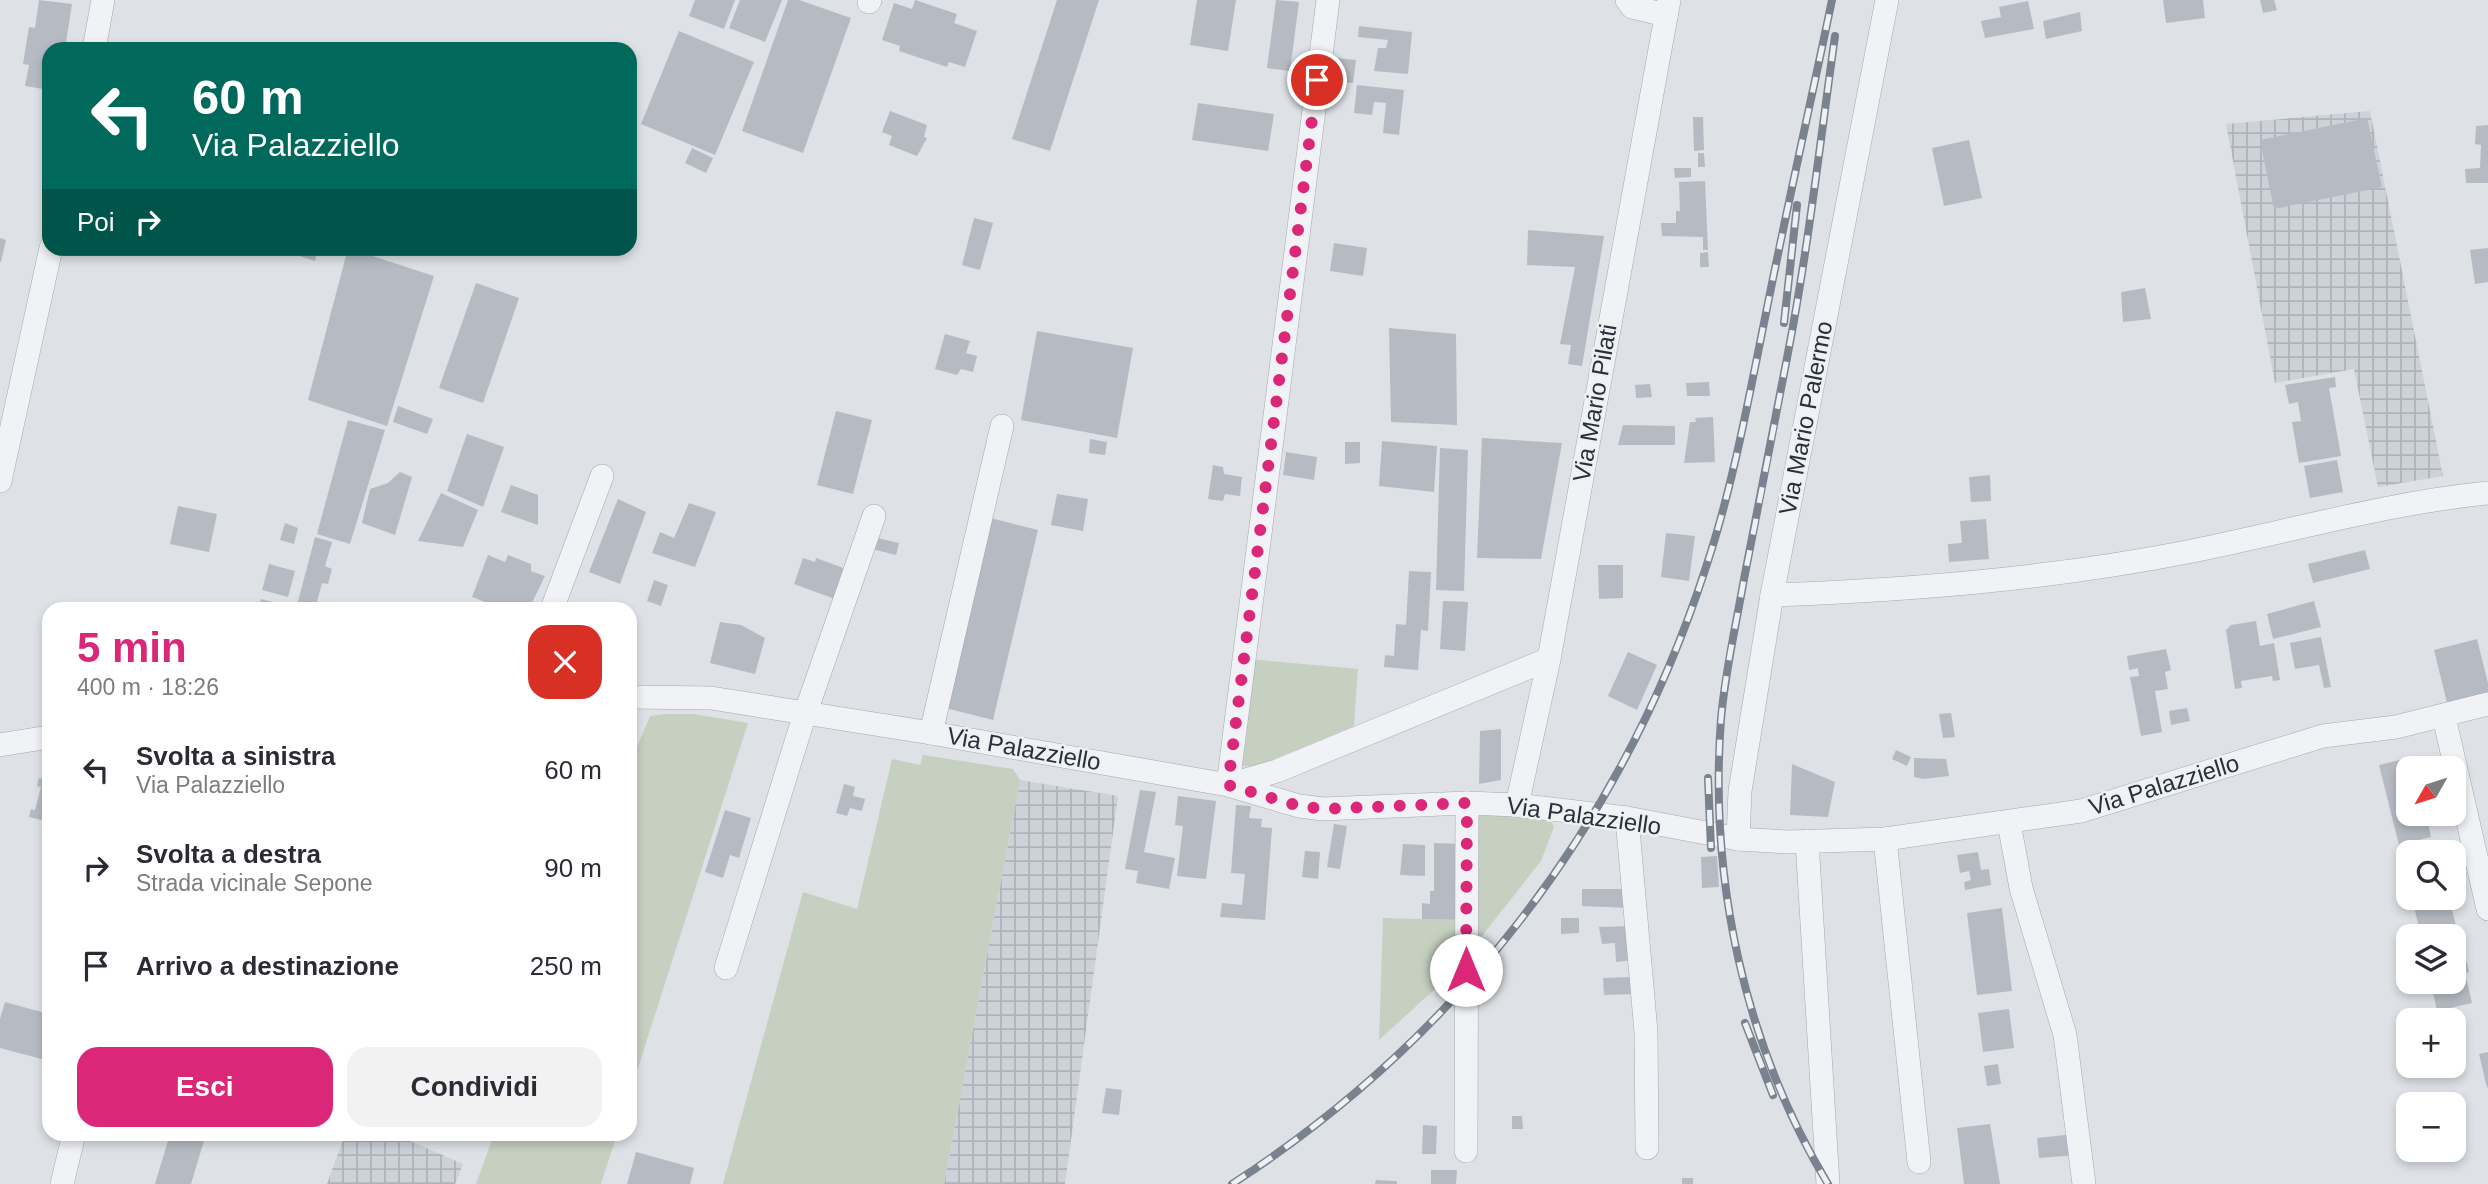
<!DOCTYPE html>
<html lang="it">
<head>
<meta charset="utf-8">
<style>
  :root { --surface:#fff; --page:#f2f2f3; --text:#2b2b33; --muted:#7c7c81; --accent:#db2777 }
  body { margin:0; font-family:Helvetica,sans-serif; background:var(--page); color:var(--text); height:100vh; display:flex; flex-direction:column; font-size:26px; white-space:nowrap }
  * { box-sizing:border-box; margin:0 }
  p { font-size:23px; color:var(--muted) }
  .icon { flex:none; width:38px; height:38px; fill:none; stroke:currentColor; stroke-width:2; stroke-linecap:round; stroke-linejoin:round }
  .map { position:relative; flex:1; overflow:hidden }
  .side { position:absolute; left:42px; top:602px; width:595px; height:539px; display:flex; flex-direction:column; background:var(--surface); border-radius:21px; box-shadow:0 4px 10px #0003 }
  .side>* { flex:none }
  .hud { position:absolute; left:42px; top:42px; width:595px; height:214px; border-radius:21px; box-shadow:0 4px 10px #0003; background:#00695c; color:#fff; overflow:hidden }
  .needle { width:46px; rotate:231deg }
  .buttons { position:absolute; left:2396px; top:756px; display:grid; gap:14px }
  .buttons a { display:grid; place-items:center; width:70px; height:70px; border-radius:14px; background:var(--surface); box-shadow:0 4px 10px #0003; font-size:35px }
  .pin { position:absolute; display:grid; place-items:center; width:60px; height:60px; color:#fff; margin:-30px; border:4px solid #fff; border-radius:50%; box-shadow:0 2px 7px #0007 }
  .me { position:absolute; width:77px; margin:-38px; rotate:0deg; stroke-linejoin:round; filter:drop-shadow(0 0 5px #0008) }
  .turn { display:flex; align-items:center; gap:24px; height:147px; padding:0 35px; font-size:32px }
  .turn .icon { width:91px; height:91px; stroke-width:2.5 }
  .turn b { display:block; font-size:49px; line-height:60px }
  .then { display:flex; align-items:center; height:66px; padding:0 35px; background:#0003; gap:14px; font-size:26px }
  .round { display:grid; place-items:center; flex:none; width:74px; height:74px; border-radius:21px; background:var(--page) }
  .head { display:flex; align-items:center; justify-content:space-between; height:119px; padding:0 35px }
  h1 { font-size:42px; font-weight:700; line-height:52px; color:var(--accent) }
  .action { display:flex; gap:14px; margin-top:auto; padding:14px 35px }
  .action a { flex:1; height:80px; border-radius:21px; background:var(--accent); color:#fff; font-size:28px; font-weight:700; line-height:80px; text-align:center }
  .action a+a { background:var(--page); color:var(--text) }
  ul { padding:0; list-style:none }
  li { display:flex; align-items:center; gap:21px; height:98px; padding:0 35px }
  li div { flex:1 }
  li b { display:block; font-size:26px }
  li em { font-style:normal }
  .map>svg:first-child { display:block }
  .industrial { fill:url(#industrial-grid) }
  .green { fill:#c5d0c0 }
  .building { fill:#b6bbc3 }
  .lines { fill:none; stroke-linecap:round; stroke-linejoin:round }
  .minor-casing { stroke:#a4a9b0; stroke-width:24 }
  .minor { stroke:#f1f2f5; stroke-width:23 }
  .rail-casing { stroke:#79828e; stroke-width:8 }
  .rail { stroke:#eef1f4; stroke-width:5; stroke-dasharray:16; stroke-linecap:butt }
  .route { stroke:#db2777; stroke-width:12; stroke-dasharray:0 21.6 }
  .labels { text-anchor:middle; stroke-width:5; stroke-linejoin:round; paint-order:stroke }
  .street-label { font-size:24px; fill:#29303c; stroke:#eef1f4 }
</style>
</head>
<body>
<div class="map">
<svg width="2488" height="1184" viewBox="0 0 2488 1184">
  <defs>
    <pattern id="industrial-grid" width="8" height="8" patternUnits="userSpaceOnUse" patternTransform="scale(1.75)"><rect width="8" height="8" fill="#cdd1d8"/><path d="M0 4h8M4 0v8" fill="none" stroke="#b0b4ba"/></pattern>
  </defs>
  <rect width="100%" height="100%" fill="#dee2e6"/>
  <!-- industrial -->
  <g class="industrial">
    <path d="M2370,111L2443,476L2378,487L2354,369L2275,383L2226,124Z"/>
    <path d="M1020,780L1118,796L1065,1184H944Z"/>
    <path d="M345,1134H394L463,1164L455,1184H327Z"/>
  </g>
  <!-- green -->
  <g class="green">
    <path d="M1249,659L1358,669L1354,726L1257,766H1241Z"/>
    <path d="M666,714H693L748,723L630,1093V764L650,716Z"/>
    <path d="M923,755L1013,769L1020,780L944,1184H723L803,892L857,909L892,759L920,765Z"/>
    <path d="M1470,812L1549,817L1554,827L1541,861L1478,941Z"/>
    <path d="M1383,918L1461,920L1459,967L1379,1040Z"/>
    <path d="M494,1134H617L601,1184H476Z"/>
  </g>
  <!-- building -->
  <g class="building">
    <path d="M39,0L72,4L65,49H49V90L25,86L29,65L23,64L29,27L35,28Z"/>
    <path d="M695,0H735L724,29L689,16Z"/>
    <path d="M740,0H782L765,42L729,28Z"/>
    <path d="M788,0H799L851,18L803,153L742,131Z"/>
    <path d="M915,0L957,14L954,23L977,31L965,67L949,62L947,67L899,51L900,46L882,40L894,3L912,9Z"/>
    <path d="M1057,0H1099L1050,151L1012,139Z"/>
    <path d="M1197,0H1236L1228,51L1190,45Z"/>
    <path d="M1276,0L1299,2L1290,71L1267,68Z"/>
    <path d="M2163,0H2203L2205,18L2166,23Z"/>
    <path d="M2260,0H2274L2277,10L2263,13Z"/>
    <path d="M2028,1L2034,29L1985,38L1981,21L2001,17L1999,7Z"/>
    <path d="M2080,12L2082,31L2046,39L2043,21Z"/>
    <path d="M1359,26L1412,32L1408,74L1374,71L1378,48H1386L1388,40L1358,37Z"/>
    <path d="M679,31L754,62L715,155L641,124Z"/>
    <path d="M1327,57L1356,60L1353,83L1325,80Z"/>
    <path d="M1357,85L1404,90L1399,135L1383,133L1386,103L1374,102L1372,115L1354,113Z"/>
    <path d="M1198,103L1274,114L1268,151L1192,140Z"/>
    <path d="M890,111L927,125L924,137L927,138L917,156L889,145L892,136L882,132Z"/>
    <path d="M1693,117H1703L1704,150L1694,151Z"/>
    <path d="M2367,118L2382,187L2274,209L2260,140Z"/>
    <path d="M2488,125V183H2466L2465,169L2480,168L2481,145L2475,144L2476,126Z"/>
    <path d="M1969,140L1982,198L1944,206L1932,148Z"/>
    <path d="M692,148L713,158L706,173L685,163Z"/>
    <path d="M1698,153H1704L1705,167H1698Z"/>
    <path d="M1674,168H1691V177L1675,178Z"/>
    <path d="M1705,181L1708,250H1703V237L1662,236L1661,223H1676V211H1680L1679,182Z"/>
    <path d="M974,218L993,223L980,270L962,265Z"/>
    <path d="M1528,230L1604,236L1582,366L1568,364L1571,345L1560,344L1575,267L1527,265Z"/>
    <path d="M0,238L6,240L1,262H0Z"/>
    <path d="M1334,243L1367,248L1363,276L1330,271Z"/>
    <path d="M275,248H318L315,261Z"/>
    <path d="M348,248L434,276L387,426L308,400Z"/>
    <path d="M2488,248V282L2475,284L2470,250Z"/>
    <path d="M1708,252L1709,267H1700V253Z"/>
    <path d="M476,283L519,298L483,403L439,388Z"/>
    <path d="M2145,288L2151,319L2123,322L2121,292Z"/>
    <path d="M1389,328L1456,334L1457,425L1391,422Z"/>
    <path d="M1037,331L1133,348L1117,438L1021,420Z"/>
    <path d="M945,334L970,341L966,353L977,356L973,372L961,369L957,375L935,369Z"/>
    <path d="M2335,377L2336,387L2329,388L2341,456L2299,463L2292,422L2301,421L2298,402L2289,404L2285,385Z"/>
    <path d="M1709,382L1710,396H1687L1686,383Z"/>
    <path d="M1650,384L1652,397L1636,398L1635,385Z"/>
    <path d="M398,406L433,419L427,434L393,422Z"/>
    <path d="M836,411L872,420L853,494L817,485Z"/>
    <path d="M1713,417L1715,462L1684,463L1690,422H1696L1695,418Z"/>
    <path d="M348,420L385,430L350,544L317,534Z"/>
    <path d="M1623,425L1675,426V445H1618Z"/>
    <path d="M467,434L504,447L483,507L447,491Z"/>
    <path d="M1482,438L1562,443L1541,559L1477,558Z"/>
    <path d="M1090,439L1107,442L1105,455L1089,453Z"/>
    <path d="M1382,441L1437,446L1434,492L1379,486Z"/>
    <path d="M1345,442H1360V463L1345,464Z"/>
    <path d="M1440,448L1468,450L1464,591L1436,590Z"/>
    <path d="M1286,452L1317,457L1314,480L1283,475Z"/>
    <path d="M2337,460L2343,492L2310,498L2304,466Z"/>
    <path d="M1213,465L1223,467L1224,474L1242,477L1240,496L1225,494L1223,501L1208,499Z"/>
    <path d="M400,472L412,477L395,535L362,523L370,489L388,483Z"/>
    <path d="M1990,475L1991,501L1971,502L1969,477Z"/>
    <path d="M511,485L538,495V525L501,512Z"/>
    <path d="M441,493L478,510L463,547L418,541Z"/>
    <path d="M1057,494L1088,499L1083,531L1051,525Z"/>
    <path d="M618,499L646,512L620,584L589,572Z"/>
    <path d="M689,503L716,512L695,567L652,553L660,532L674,538Z"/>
    <path d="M178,506L217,514L209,552L170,544Z"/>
    <path d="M991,518L1038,530L993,720L945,708Z"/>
    <path d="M1986,519L1989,559L1949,562L1948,544L1962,543L1960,521Z"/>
    <path d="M285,523L298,528L294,544L280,540Z"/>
    <path d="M1666,533L1695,536L1689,581L1661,577Z"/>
    <path d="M315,537L332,542L325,566L332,569L328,584L322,583L315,609H296Z"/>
    <path d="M878,538L899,543L896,555L872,549Z"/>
    <path d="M2365,550L2370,569L2313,583L2308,564Z"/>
    <path d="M488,555L505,562L508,555L531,564V571L545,576L529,609H504L472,597Z"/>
    <path d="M803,558L815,562L816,558L846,569L835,599L794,584Z"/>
    <path d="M269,564L295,571L288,597L262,590Z"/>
    <path d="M1598,565H1623V598L1599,599Z"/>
    <path d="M1409,571L1431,572L1428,631L1421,630L1418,670L1384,667L1385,655L1394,656L1396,624L1406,625Z"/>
    <path d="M654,580L668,585L661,606L647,601Z"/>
    <path d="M261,599L287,606L286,609H258Z"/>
    <path d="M1443,601L1468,602L1465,651L1440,649Z"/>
    <path d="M2314,601L2321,627L2273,639L2267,614Z"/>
    <path d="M2256,621L2260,646L2274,643L2280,680L2273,681L2272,676L2241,681L2242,688L2235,689L2226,630L2231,625Z"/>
    <path d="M720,622L741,625L765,638L755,674L710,663Z"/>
    <path d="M2321,637L2331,687L2324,688L2319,665L2295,669L2290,643Z"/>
    <path d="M2477,639L2488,683V697L2448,707L2434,650Z"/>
    <path d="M2166,649L2171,670L2165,672L2168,689L2155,691L2162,732L2141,736L2130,677L2139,676L2138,668L2129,670L2127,656Z"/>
    <path d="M1628,652L1657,665L1637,710L1608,696Z"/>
    <path d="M2187,708L2190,721L2171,725L2169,711Z"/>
    <path d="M1951,713L1955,737L1943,738L1939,714Z"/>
    <path d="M1501,729V780L1479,784L1480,731Z"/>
    <path d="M1896,750L1911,757L1907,766L1892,759Z"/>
    <path d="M2412,757L2415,768H2408V814H2426L2431,837L2399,845L2379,765Z"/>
    <path d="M1914,758L1946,759L1949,776L1923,779L1914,777Z"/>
    <path d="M1792,764L1835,782L1828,817L1790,815Z"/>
    <path d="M39,778L49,780V822L29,817L31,809L35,810L41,787L37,786Z"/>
    <path d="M844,784L855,787L853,796L865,799L862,811L850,808L847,816L836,813Z"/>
    <path d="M1140,790L1156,792L1144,852L1175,858L1169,889L1136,883L1138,871L1125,869Z"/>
    <path d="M1178,796L1216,801L1206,879L1177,876L1183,826L1175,825Z"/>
    <path d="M1236,805L1251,806L1249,818L1262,819L1261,827L1272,828L1265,920L1220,917L1222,903L1242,905L1245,874L1231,873Z"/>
    <path d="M725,810L751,818L739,858L730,855L723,878L705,872Z"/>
    <path d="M1334,824L1347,826L1340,869L1327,867Z"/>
    <path d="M1434,843L1462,844L1461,920L1422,919V903L1430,904V891H1434Z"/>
    <path d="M1403,844L1425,845V876L1400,875Z"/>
    <path d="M1305,851L1320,852L1318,879L1302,877Z"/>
    <path d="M1978,852L1981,870L1989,869L1991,885L1965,890L1964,882L1971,880L1969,871L1960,873L1957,855Z"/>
    <path d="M1717,856L1719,887L1702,888L1701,857Z"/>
    <path d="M1582,889H1625L1629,908L1582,906Z"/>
    <path d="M2412,898H2449L2456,926L2454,927L2463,962H2467L2469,972L2465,973L2472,1003L2437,1011L2431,982H2454V936H2421Z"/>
    <path d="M2002,908L2012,991L1977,995L1967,913Z"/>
    <path d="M1561,918H1579V933L1561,934Z"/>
    <path d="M1632,926L1634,960L1616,962L1615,943L1602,944L1599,927Z"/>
    <path d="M1633,977V994L1604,995L1603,978Z"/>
    <path d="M5,1002L49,1014V1061L0,1048V1019Z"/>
    <path d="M2009,1009L2014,1048L1983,1052L1978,1013Z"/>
    <path d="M2488,1052V1087L2487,1088L2479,1054Z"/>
    <path d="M1998,1064L2001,1084L1987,1086L1984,1066Z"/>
    <path d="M1106,1088L1122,1090L1119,1115L1102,1113Z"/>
    <path d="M1512,1116H1522L1523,1129H1512Z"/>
    <path d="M1990,1124L2000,1184H1964L1957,1128Z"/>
    <path d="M1423,1125L1437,1126L1436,1154H1422Z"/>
    <path d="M170,1134H206L191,1184H155Z"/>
    <path d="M2075,1134L2077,1155L2039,1158L2037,1138Z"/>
    <path d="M636,1152L694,1168L690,1184H627Z"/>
    <path d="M1431,1170H1457L1456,1184H1431Z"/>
    <rect x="1682" y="1178" width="11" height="6"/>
    <path d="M1376,1180L1397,1181V1184H1375Z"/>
  </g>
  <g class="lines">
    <defs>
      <g id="minor">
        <path d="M1328,0L1228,785L1277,771L1549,659"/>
        <path d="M1627,0L1632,7L1666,15"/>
        <path d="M869,2L870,0"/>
        <path d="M94,49L103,0"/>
        <path d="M0,481L51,248"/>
        <path d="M1772,595C1911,590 2050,579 2187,552C2288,532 2386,503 2488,493"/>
        <path d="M552,609L602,476"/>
        <path d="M630,697L711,698L931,733L1228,785L1299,806L1323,809L1467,803L1517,805L1627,818L1738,839L1788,842L1885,839L2081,811L2323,736L2396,727L2488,704"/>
        <path d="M2444,717L2488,909"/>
        <path d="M931,733L1002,426"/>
        <path d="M0,745L49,737"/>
        <path d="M1517,805L1549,659L1669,0"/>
        <path d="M1627,818L1646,1032L1647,1148"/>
        <path d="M2009,823L2021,888L2065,1035L2084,1184"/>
        <path d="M1738,839L1740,791L1772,595L1887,0"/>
        <path d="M1885,839L1919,1162"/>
        <path d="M1807,841L1828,1184"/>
        <path d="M726,968L802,723L874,516"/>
        <path d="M1466,1151L1467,803"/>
        <path d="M62,1184L74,1134"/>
      </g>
    </defs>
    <!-- minor casing -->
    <use href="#minor" class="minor-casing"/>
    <!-- minor -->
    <use href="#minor" class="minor"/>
    <defs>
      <g id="rail">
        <path d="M1784,323L1797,205"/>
        <path d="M1708,778L1711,848"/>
        <path d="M1745,1023L1773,1095"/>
        <path d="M1232,1184C1458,1038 1623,824 1706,567C1733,486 1748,401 1765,318C1786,212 1810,106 1832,0"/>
        <path d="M1828,1184C1744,1044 1709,880 1721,719C1725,672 1736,625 1744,579C1759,505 1773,431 1787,358C1808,251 1820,143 1835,36"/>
      </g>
    </defs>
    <!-- rail casing -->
    <use href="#rail" class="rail-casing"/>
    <!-- rail -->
    <use href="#rail" class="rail"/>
  </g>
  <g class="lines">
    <!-- route -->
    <path class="route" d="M1317,80L1228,785L1299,806L1323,809L1467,803L1466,970"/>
  </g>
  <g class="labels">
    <!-- street labels -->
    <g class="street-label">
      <text transform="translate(1595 403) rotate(-80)" y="8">Via Mario Pilati</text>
      <text transform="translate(1806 418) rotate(-79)" y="8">Via Mario Palermo</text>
      <text transform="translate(1024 749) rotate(10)" y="8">Via Palazziello</text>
      <text transform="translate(2164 785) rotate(-17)" y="8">Via Palazziello</text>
      <text transform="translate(1584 816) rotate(8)" y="8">Via Palazziello</text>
    </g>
  </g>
</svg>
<div class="buttons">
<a><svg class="needle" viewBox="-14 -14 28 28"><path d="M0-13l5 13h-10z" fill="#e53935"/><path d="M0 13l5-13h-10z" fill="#7c7c81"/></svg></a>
<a><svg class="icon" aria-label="search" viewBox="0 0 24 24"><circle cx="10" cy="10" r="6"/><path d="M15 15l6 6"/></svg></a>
<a><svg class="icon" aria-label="layers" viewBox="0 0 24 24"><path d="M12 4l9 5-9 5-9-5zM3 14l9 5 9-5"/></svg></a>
<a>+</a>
<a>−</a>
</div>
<div class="pin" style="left:1317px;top:80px;background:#d93025"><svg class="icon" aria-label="arrive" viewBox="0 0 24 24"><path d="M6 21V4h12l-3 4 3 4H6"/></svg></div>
<svg class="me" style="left:1466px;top:970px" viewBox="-20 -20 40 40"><circle r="19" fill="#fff"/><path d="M0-13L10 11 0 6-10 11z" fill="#db2777"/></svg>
<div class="hud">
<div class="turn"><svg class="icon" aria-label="left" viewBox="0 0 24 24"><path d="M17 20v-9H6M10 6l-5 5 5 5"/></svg><div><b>60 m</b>Via Palazziello</div></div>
<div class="then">Poi<svg class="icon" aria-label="right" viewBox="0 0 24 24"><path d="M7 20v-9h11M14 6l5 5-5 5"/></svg></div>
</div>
<section class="side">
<div class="head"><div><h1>5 min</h1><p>400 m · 18:26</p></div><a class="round" style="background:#d93025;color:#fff"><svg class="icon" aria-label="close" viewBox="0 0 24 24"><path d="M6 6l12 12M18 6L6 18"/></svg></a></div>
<ul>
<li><svg class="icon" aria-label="left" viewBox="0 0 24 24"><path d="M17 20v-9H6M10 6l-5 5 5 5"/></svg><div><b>Svolta a sinistra</b><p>Via Palazziello</p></div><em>60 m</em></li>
<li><svg class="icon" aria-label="right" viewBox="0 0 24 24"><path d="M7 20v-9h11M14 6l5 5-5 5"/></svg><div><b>Svolta a destra</b><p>Strada vicinale Sepone</p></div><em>90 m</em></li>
<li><svg class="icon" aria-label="arrive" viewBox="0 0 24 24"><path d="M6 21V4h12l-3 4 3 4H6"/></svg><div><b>Arrivo a destinazione</b></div><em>250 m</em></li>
</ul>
<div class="action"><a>Esci</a><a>Condividi</a></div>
</section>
</div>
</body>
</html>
